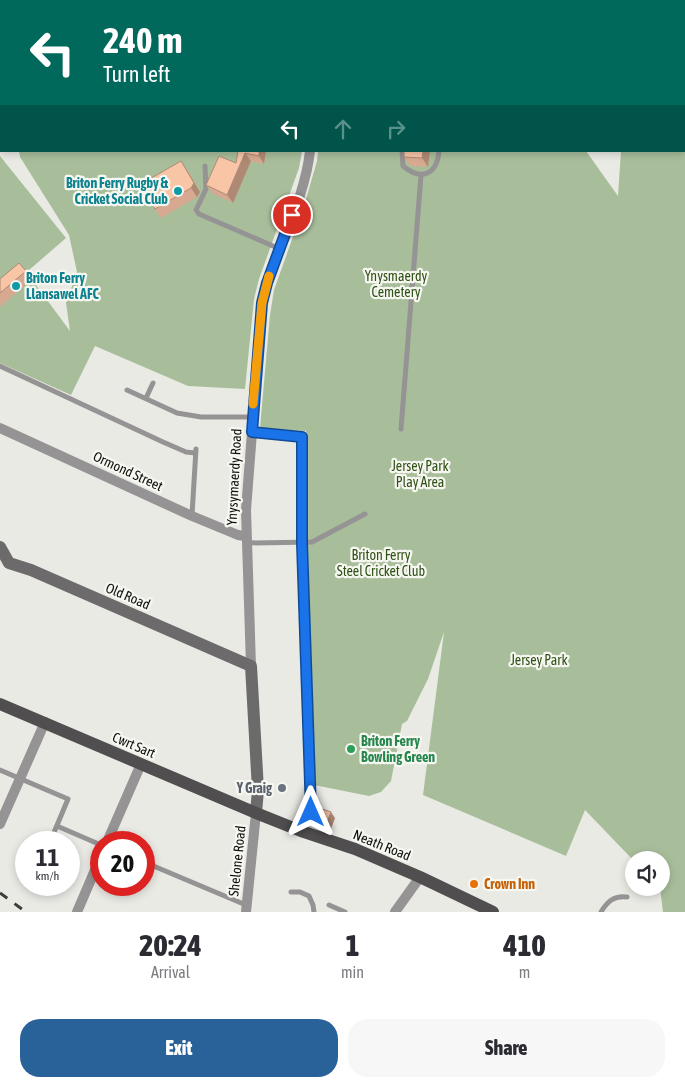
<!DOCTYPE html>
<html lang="en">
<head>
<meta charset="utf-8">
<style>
  :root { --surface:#fff; --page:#f7f7f7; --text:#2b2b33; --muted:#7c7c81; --accent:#296199 }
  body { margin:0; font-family:"Asap Condensed",sans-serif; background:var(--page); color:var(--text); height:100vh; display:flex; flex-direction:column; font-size:19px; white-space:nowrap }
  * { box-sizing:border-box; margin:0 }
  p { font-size:16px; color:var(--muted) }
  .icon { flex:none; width:28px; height:28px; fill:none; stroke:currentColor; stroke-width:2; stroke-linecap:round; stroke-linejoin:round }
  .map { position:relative; height:912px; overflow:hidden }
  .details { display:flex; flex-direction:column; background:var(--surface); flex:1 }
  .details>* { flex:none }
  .hud { position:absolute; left:0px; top:0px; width:685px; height:152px; box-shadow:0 2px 8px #0003; background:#00695c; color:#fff; overflow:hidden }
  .fabs { position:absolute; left:625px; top:851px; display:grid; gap:10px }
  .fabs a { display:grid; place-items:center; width:45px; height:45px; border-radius:50%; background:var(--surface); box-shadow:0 2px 8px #0003; font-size:25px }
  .speed { position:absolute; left:15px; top:831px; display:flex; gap:10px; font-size:25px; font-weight:700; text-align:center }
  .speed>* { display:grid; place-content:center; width:65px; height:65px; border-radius:50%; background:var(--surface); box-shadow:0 2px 8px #0003; line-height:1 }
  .speed small { font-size:12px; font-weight:400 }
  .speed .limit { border:8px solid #d22; background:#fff; color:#111 }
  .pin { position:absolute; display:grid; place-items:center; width:42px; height:42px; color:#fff; margin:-21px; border:2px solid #fff; border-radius:50%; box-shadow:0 1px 5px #0007 }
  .me { position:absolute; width:55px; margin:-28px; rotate:0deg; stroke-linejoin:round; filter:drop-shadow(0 0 4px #0008) }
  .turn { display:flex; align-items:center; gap:18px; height:105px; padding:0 20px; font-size:22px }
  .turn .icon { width:65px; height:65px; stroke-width:2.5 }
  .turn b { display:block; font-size:35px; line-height:42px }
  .lanes { display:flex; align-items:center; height:48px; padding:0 20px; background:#0003; justify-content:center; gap:25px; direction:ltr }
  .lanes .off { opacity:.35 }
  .eta { display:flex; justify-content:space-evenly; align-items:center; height:85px; text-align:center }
  .eta b { font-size:30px; font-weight:800; line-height:35px }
  .cta { display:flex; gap:10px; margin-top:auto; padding:10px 20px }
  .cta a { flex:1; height:58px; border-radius:20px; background:var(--accent); color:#fff; font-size:20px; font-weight:800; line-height:58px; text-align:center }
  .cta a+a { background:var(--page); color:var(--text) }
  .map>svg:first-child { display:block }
  .green { fill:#a8be9b }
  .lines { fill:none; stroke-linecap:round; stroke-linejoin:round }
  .lane { stroke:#959394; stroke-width:5 }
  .street { stroke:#959394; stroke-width:10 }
  .secondary { stroke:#6d6a6b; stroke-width:12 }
  .primary { stroke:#514e4f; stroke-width:12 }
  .rail { stroke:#3c3c3a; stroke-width:3; stroke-dasharray:9 9; stroke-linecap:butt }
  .wall { fill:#d6a990 }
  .shaded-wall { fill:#ae8a75 }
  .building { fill:#f9c5a7; stroke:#ae8a75 }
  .route-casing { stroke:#114b97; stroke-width:12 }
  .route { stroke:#1a73e8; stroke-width:9 }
  .slow { stroke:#f59e0b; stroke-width:9 }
  .culture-dot { fill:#0f9aa8; stroke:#f7f7f2; stroke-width:2 }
  .leisure-dot { fill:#2e9e5b; stroke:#f7f7f2; stroke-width:2 }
  .worship-dot { fill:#6b7280; stroke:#f7f7f2; stroke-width:2 }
  .food-dot { fill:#e8710a; stroke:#f7f7f2; stroke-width:2 }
  .labels { text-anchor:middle; stroke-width:4.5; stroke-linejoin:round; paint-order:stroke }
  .culture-label { font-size:14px; font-weight:bold; fill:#0d838f; stroke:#f7f7f2; text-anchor:end }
  .park-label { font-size:14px; fill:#2f5115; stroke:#f7f7f2 }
  .street-label { font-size:14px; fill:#0f0f0d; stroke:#f7f7f2 }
  .leisure-label { font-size:14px; font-weight:bold; fill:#27864d; stroke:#f7f7f2; text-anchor:start }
  .worship-label { font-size:14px; font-weight:bold; fill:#5b616d; stroke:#f7f7f2; text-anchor:end }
  .food-label { font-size:14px; font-weight:bold; fill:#c56008; stroke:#f7f7f2; text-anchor:start }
</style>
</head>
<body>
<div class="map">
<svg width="685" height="912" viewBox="0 0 685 912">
  <rect width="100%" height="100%" fill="#eaeae5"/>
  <!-- green -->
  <g class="green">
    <path d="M631,0H685V912H663L660,888H661V860L634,861L585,810L566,856L423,795L444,632L428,679L407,721L402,724L391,781L381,792L369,796L314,785L306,543L304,468L306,431L260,428L270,315L274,290L304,206L317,161L318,151H586L618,196L621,151H684V1H631Z"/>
    <path d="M19,151H302L299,168L259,279L254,299L245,389L188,386L95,346L71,395L0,363V156L66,238L28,271L35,279L33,281L70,331L66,303L77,272L69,235L20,157Z"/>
  </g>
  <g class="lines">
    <!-- lane -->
    <g class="lane">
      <path d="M402,151L403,166C421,181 437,175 439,151"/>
      <path d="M205,166L206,189L196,210L199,214L280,249"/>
      <path d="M0,366L163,442L186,452L195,453"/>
      <path d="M127,390L177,413L201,417H252"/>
      <path d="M146,398L153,383"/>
      <path d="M401,429L421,175"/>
      <path d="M252,433L302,437V543L311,812L301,830"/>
      <path d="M192,515L196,449"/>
      <path d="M246,543L312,542L365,514"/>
      <path d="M0,770L68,799L50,842"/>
      <path d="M57,826L101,845"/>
      <path d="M144,862L246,905"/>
      <path d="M30,887L31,885"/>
      <path d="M291,892H300L309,896L313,905L314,912"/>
      <path d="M329,905L345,912"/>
      <path d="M601,912C607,902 614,895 627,897"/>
    </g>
    <!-- street -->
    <g class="street">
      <path d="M434,0L436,1"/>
      <path d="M325,1V0"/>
      <path d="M0,428L192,516L238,535L245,536"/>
      <path d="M251,666L246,510L262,303C274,252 304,204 310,151"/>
      <path d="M0,824L45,722"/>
      <path d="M107,842L141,764"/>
      <path d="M77,912L101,856"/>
      <path d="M246,912L256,813"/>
      <path d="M395,912L420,877"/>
    </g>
    <!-- secondary -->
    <path class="secondary" d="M0,547L9,563L31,570L251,666L258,790L256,813"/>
    <!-- primary -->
    <path class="primary" d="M0,704L256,813L301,831L355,849L420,877L493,912"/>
    <!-- rail -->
    <path class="rail" d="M0,893L26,912"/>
  </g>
  <!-- wall -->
  <g class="wall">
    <path d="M238,151H266L264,164L251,161L233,203L212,193L206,185L236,163Z"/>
    <path d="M430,151L428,167L410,166L404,157Z"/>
    <path d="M187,169L200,192L197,197L161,218L155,209L151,185Z"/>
    <path d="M26,271L32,279L0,307V279Z"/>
    <path d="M335,818L330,831L312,825L308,819Z"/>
  </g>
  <!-- shaded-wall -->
  <g class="shaded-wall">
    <path d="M259,151H266L264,164L259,156Z"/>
    <path d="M423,151H430L428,167L422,158Z"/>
    <path d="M245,153L251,161L233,203L227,195Z"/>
    <path d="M181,161L200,192L197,197L191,188Z"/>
    <path d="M331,812L335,818L330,831L326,825Z"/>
  </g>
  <!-- building -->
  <g class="building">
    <path d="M238,151H259V156L245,153L227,195L206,185L219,156L236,163Z"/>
    <path d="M404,151H423L422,158L404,157Z"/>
    <path d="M181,161L194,183L191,188L155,209L143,190L151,185L148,180Z"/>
    <path d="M19,263L26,271L0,293V279Z"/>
    <path d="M313,806L331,812L326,825L308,819Z"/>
  </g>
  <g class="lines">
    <defs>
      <path id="route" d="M292,215L267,283L262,303L252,432L302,437V543L311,812"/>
    </defs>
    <!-- route casing -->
    <use href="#route" class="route-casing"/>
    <!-- route -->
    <use href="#route" class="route"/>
    <!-- slow -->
    <path class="slow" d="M253,404L262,303L269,276"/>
  </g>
  <!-- markers -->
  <g class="culture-dot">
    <circle cx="178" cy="191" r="5"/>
    <circle cx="16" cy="286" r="5"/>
  </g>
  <circle class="leisure-dot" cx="351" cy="749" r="5"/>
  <circle class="worship-dot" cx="282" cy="788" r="5"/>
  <circle class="food-dot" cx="474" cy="884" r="5"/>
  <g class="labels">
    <!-- culture labels -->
    <g class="culture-label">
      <text x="168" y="188">Briton Ferry Rugby &amp;<tspan x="168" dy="16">Cricket Social Club</tspan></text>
      <text x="26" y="283" text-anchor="start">Briton Ferry<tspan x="26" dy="16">Llansawel AFC</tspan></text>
    </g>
    <!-- park labels -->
    <g class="park-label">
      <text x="396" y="281">Ynysmaerdy<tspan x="396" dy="16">Cemetery</tspan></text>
      <text x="420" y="471">Jersey Park<tspan x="420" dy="16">Play Area</tspan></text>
      <text x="381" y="560">Briton Ferry<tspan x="381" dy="16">Steel Cricket Club</tspan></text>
      <text x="539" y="665">Jersey Park</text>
    </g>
    <!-- street labels -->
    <g class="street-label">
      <text transform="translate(128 471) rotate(25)" y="5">Ormond Street</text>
      <text transform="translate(234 477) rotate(-87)" y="5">Ynysymaerdy Road</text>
      <text transform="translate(128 596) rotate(23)" y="5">Old Road</text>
      <text transform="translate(134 745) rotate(23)" y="5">Cwrt Sart</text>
      <text transform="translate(382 845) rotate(22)" y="5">Neath Road</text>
      <text transform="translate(237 861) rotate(-84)" y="5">Shelone Road</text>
    </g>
    <!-- leisure labels -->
    <g class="leisure-label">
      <text x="361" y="746">Briton Ferry<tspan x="361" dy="16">Bowling Green</tspan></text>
    </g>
    <!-- worship labels -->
    <g class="worship-label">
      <text x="272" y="793">Y Graig</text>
    </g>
    <!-- food labels -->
    <g class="food-label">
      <text x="484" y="889">Crown Inn</text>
    </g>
  </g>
</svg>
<div class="fabs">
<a><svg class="icon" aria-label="sound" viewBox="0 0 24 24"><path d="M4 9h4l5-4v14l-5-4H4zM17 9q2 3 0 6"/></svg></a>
</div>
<div class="speed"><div>11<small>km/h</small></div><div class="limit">20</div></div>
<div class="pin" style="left:292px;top:215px;background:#d93025"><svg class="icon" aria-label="arrive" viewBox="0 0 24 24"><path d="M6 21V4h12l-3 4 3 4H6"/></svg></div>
<svg class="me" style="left:311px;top:812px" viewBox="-20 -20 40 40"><path d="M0-17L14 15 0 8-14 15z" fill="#1a73e8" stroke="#fff" stroke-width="4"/></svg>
<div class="hud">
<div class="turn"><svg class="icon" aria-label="left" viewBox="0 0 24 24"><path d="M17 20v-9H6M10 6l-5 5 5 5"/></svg><div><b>240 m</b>Turn left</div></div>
<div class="lanes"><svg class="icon" aria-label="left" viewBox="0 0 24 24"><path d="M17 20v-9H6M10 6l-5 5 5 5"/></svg><svg class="icon off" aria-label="ahead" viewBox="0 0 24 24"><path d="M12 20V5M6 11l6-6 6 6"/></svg><svg class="icon off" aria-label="right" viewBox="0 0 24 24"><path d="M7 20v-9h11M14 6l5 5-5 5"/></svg></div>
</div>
</div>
<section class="details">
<div class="eta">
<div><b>20:24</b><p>Arrival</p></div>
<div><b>1</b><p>min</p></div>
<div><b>410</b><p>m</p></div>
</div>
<div class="cta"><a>Exit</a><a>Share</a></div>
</section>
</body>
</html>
